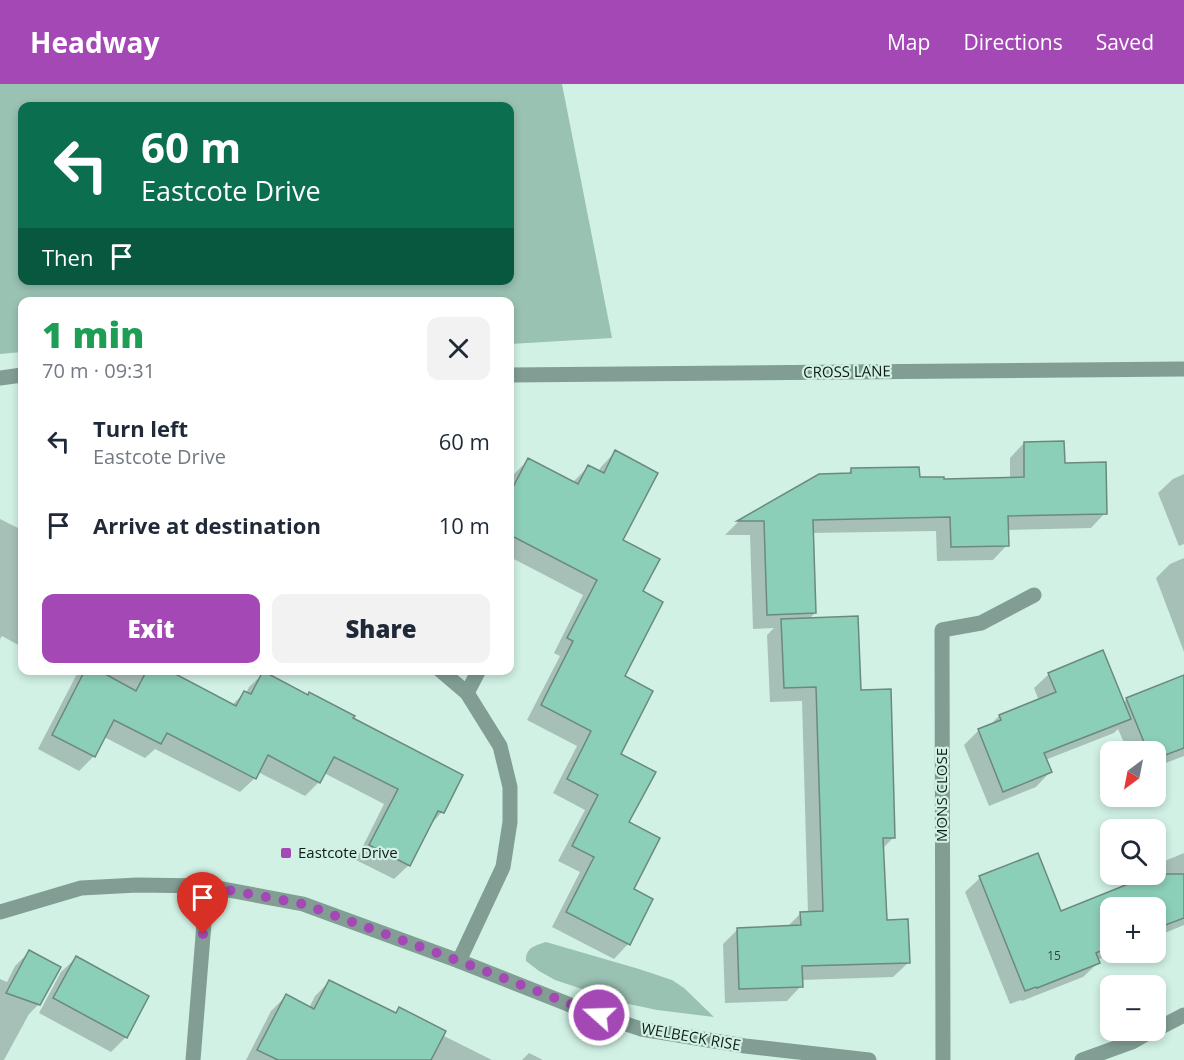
<!DOCTYPE html>
<html lang="en">
<head>
<meta charset="utf-8">
<style>
  :root { --surface:#fff; --page:#f2f2f3; --text:#1f2937; --muted:#747a83; --accent:#a348b4 }
  body { margin:0; font-family:"Open Sans",sans-serif; background:var(--page); color:var(--text); height:100vh; display:flex; flex-direction:column; font-size:22px; white-space:nowrap }
  * { box-sizing:border-box; margin:0 }
  p { font-size:20px; color:var(--muted) }
  .icon { flex:none; width:33px; height:33px; fill:none; stroke:currentColor; stroke-width:2; stroke-linecap:round; stroke-linejoin:round }
  .map { position:relative; flex:1; overflow:hidden }
  .panel { position:absolute; left:18px; top:213px; width:496px; height:378px; display:flex; flex-direction:column; background:var(--surface); border-radius:12px; box-shadow:0 3px 9px #0003 }
  .panel>* { flex:none }
  .guide { position:absolute; left:18px; top:18px; width:496px; height:183px; border-radius:12px; box-shadow:0 3px 9px #0003; background:#0b6e4f; color:#fff; overflow:hidden }
  .needle { width:39px; rotate:212deg }
  .fabs { position:absolute; left:1100px; top:657px; display:grid; gap:12px }
  .fabs a { display:grid; place-items:center; width:66px; height:66px; border-radius:12px; background:var(--surface); box-shadow:0 3px 9px #0003; font-size:30px }
  .pin { position:absolute; display:grid; place-items:center; width:51px; height:51px; color:#fff; margin:-62px -26px; border-radius:50% 50% 50% 0; rotate:-45deg; box-shadow:0 0 6px #0007 }
  .pin .icon { rotate:45deg }
  .me { position:absolute; width:66px; margin:-33px; rotate:290deg; stroke-linejoin:round; filter:drop-shadow(0 0 4px #0008) }
  .turn { display:flex; align-items:center; gap:21px; height:126px; padding:0 24px; font-size:27px }
  .turn .icon { width:78px; height:78px; stroke-width:2.5 }
  .turn b { display:block; font-size:42px; line-height:51px }
  .then { display:flex; align-items:center; height:57px; padding:0 24px; background:#0003; gap:12px; font-size:22px }
  .round { display:grid; place-items:center; flex:none; width:63px; height:63px; border-radius:12px; background:var(--page) }
  .overview { display:flex; align-items:center; justify-content:space-between; height:102px; padding:0 24px }
  h1 { font-size:36px; font-weight:800; line-height:45px; color:#1e9e55 }
  .primary-button { display:flex; gap:12px; margin-top:auto; padding:12px 24px }
  .primary-button a { flex:1; height:69px; border-radius:12px; background:var(--accent); color:#fff; font-size:24px; font-weight:800; line-height:69px; text-align:center }
  .primary-button a+a { background:var(--page); color:var(--text) }
  ul { padding:0; list-style:none }
  li { display:flex; align-items:center; gap:18px; height:84px; padding:0 24px }
  li div { flex:1 }
  li b { display:block; font-size:22px }
  li em { font-style:normal }
  header { display:flex; align-items:center; gap:36px; box-sizing:border-box; height:84px; padding:0 30px; background:var(--accent); color:#fff }
  header strong { font-size:28px }
  nav { display:flex; gap:33px; margin-inline-start:auto; font-size:21px }
  .map>svg:first-child { display:block }
  .green { fill:#9ac2b3; fill-rule:evenodd }
  .shadow { fill:#0003 }
  .building { fill:#8ccfb8; stroke:#6c897f; stroke-width:1.5 }
  .lines { fill:none; stroke-linecap:round; stroke-linejoin:round }
  .minor { stroke:#829e94; stroke-width:15 }
  .route { stroke:#a348b4; stroke-width:10; stroke-dasharray:0 18 }
  .poi-dot { fill:#a348b4; stroke:#d1f1e5; stroke-width:2 }
  .labels { text-anchor:middle; stroke-width:4.5; stroke-linejoin:round; paint-order:stroke }
  .number-label { font-size:12px; fill:#2e483f }
  .street-label { font-size:15px; fill:#0f1b17; stroke:#d1f1e5 }
  .poi-label { font-size:15px; fill:#0f1b17; stroke:#d1f1e5; text-anchor:start }
</style>
</head>
<body>
<header>
<strong>Headway</strong>
<nav><a>Map</a><a>Directions</a><a>Saved</a></nav>
</header>
<div class="map">
<svg width="1184" height="976" viewBox="0 0 1184 976">
  <rect width="100%" height="100%" fill="#d1f1e5"/>
  <!-- green -->
  <g class="green">
    <path d="M0,0H562L612,254L510,260V218H22V268L0,270ZM22,22H510V196H22Z"/>
    <path d="M546,858L639,885L672,896L684,904L714,933L657,926L624,919L555,896L539,887L526,877C525,864 536,861 546,858Z"/>
  </g>
  <!-- shadow -->
  <g class="shadow">
    <path d="M1024,359L1063,380L1105,429L1091,444L1007,446V461L993,476L937,477L936,447L812,449L815,529L808,536L859,608L894,753L882,765L885,838L908,879L893,893L801,896V902L787,917L725,919L723,860L738,845L787,843L801,829H808L802,617L770,618L767,551L774,544L753,545L750,451H725L738,438L819,391H846L852,385L918,395L942,396L1010,395V374Z"/>
    <path d="M615,368L621,457L641,508L622,593L618,671L627,739L632,805L651,815L628,860L614,875L552,843L580,788L558,777L585,726L553,709L577,662L527,636L560,572L554,569L583,511L510,473V397L514,390L528,376L572,399L588,383L598,388L601,383Z"/>
    <path d="M1184,390V460L1179,462L1158,409L1173,395Z"/>
    <path d="M0,435L22,446V563L2,552L0,555Z"/>
    <path d="M1184,474V568L1156,494L1170,480Z"/>
    <path d="M79,586H164L232,621L245,608L246,609L249,603L264,589L351,635L442,728L429,742L409,781L394,795L356,776L384,720L324,689L319,698L305,712L258,688L255,694L240,708L155,665L145,674L104,653L94,672L79,687L38,665Z"/>
    <path d="M1049,590L1123,619L1127,615L1184,598V672L1155,683V668H1128L1118,645L1114,649L1045,676L1050,688L1036,703L989,722L964,661L979,646L989,642L999,632L1039,617L1034,604Z"/>
    <path d="M1184,769V841L1155,853V824H1110V868H1116L1097,876L1098,879L1083,893L1022,917L1021,916L1010,920L965,808L980,794L1060,829L1120,803L1133,790H1155V781Z"/>
    <path d="M29,868L39,920L29,930L4,976H0V895L7,898L15,882Z"/>
    <path d="M76,874L126,953L111,968L39,929L61,888Z"/>
    <path d="M330,897L394,930L399,925L442,951L492,976H246L271,927L286,912L309,924L315,912Z"/>
    <path d="M529,969L543,976H522Z"/>
  </g>
  <!-- building -->
  <g class="building">
    <path d="M1064,357L1065,379L1106,378L1107,430L1008,432L1009,462L951,463L950,433L813,436L816,529L767,531L764,437H737L819,390L851,389V384L919,383L920,393H944V395L1024,393V358Z"/>
    <path d="M615,366L658,389L623,456L660,475L643,507L663,518L625,592L653,607L621,670L656,688L629,738L660,754L634,805L653,815L630,861L566,828L594,773L572,762L598,711L567,695L591,647L541,621L573,557L567,554L597,496L510,451V409L528,374L578,400L588,381L604,389Z"/>
    <path d="M858,532L861,606L891,605L895,754H883L887,836L908,835L910,879L802,882L803,903L739,905L737,844L801,841L800,828L823,827L816,603L784,604L781,535Z"/>
    <path d="M1103,566L1131,635L1044,669L1052,688L1003,708L978,645L1001,636L999,631L1056,608L1048,589Z"/>
    <path d="M85,586H98L136,607L147,586H168L236,622L244,607L251,610L263,587L308,611L309,608L355,632L353,634L463,691L444,729L438,727L410,782L369,761L398,705L334,673L320,699L268,671L256,695L167,649L161,660L114,636L95,673L52,651Z"/>
    <path d="M1184,591V664L1155,675V668H1148L1126,614Z"/>
    <path d="M1038,769L1061,827L1153,790H1184V834L1155,845V824H1110V863L1096,869L1100,879L1037,904L1036,903L1025,907L979,792Z"/>
    <path d="M29,866L61,883L40,921L6,909Z"/>
    <path d="M76,872L149,912L127,954L53,914Z"/>
    <path d="M329,896L396,929L399,923L446,947L431,976H278L257,966L286,910L314,925Z"/>
  </g>
  <g class="lines">
    <!-- minor -->
    <g class="minor">
      <path d="M510,291L1184,285"/>
      <path d="M0,294L22,291"/>
      <path d="M440,586L467,609L500,662L510,703V738L503,783L459,877"/>
      <path d="M467,609L479,586"/>
      <path d="M0,828L81,804L137,801L207,802L303,820L459,877L578,924L641,945L745,962L869,976"/>
      <path d="M1155,946L1184,931"/>
      <path d="M193,976L207,802"/>
      <path d="M943,976L942,546L981,539L1034,511"/>
      <path d="M1082,976L1132,958L1153,946"/>
    </g>
  </g>
  <g class="lines">
    <!-- route -->
    <path class="route" d="M203,850L207,802L303,820L459,877L599,931"/>
  </g>
  <!-- markers -->
  <rect class="poi-dot" x="280" y="763" width="12" height="12" rx="3"/>
  <g class="labels">
    <!-- number labels -->
    <g class="number-label">
      <text x="1054" y="876">15</text>
    </g>
    <!-- street labels -->
    <g class="street-label">
      <text transform="translate(847 288) rotate(-1)" y="5">CROSS LANE</text>
      <text transform="translate(942 711) rotate(-90)" y="5">MONS CLOSE</text>
      <text transform="translate(691 953) rotate(10)" y="5">WELBECK RISE</text>
    </g>
    <!-- poi labels -->
    <g class="poi-label">
      <text x="298" y="774">Eastcote Drive</text>
    </g>
  </g>
</svg>
<div class="fabs">
<a><svg class="needle" viewBox="-14 -14 28 28"><path d="M0-13l5 13h-10z" fill="#e53935"/><path d="M0 13l5-13h-10z" fill="#747a83"/></svg></a>
<a><svg class="icon" aria-label="search" viewBox="0 0 24 24"><circle cx="10" cy="10" r="6"/><path d="M15 15l6 6"/></svg></a>
<a>+</a>
<a>−</a>
</div>
<div class="pin" style="left:203px;top:850px;background:#d93025"><svg class="icon" aria-label="arrive" viewBox="0 0 24 24"><path d="M6 21V4h12l-3 4 3 4H6"/></svg></div>
<svg class="me" style="left:599px;top:931px" viewBox="-20 -20 40 40"><circle r="17" fill="#a348b4" stroke="#fff" stroke-width="3"/><path d="M0-11L8 9 0 5-8 9z" fill="#fff"/></svg>
<div class="guide">
<div class="turn"><svg class="icon" aria-label="left" viewBox="0 0 24 24"><path d="M17 20v-9H6M10 6l-5 5 5 5"/></svg><div><b>60 m</b>Eastcote Drive</div></div>
<div class="then">Then<svg class="icon" aria-label="arrive" viewBox="0 0 24 24"><path d="M6 21V4h12l-3 4 3 4H6"/></svg></div>
</div>
<section class="panel">
<div class="overview"><div><h1>1 min</h1><p>70 m · 09:31</p></div><a class="round"><svg class="icon" aria-label="close" viewBox="0 0 24 24"><path d="M6 6l12 12M18 6L6 18"/></svg></a></div>
<ul>
<li><svg class="icon" aria-label="left" viewBox="0 0 24 24"><path d="M17 20v-9H6M10 6l-5 5 5 5"/></svg><div><b>Turn left</b><p>Eastcote Drive</p></div><em>60 m</em></li>
<li><svg class="icon" aria-label="arrive" viewBox="0 0 24 24"><path d="M6 21V4h12l-3 4 3 4H6"/></svg><div><b>Arrive at destination</b></div><em>10 m</em></li>
</ul>
<div class="primary-button"><a>Exit</a><a>Share</a></div>
</section>
</div>
</body>
</html>
